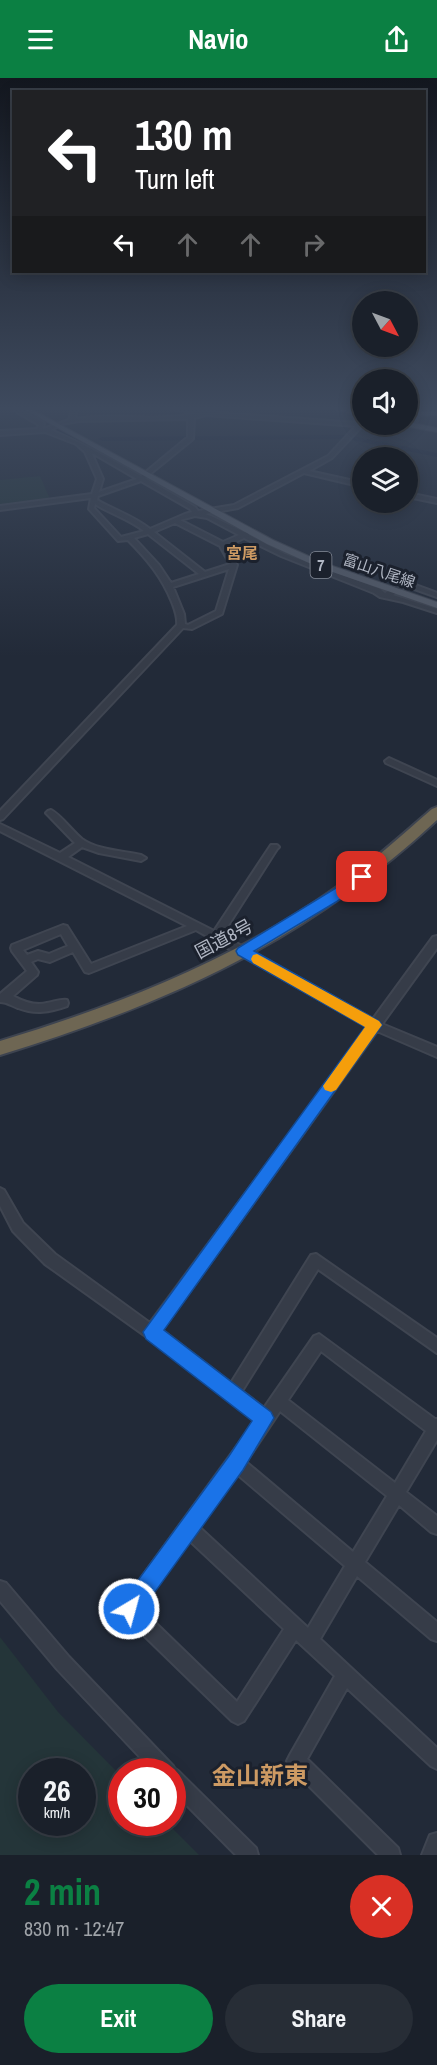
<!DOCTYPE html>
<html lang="en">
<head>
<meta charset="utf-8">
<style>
  :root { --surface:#1a202a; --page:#272d36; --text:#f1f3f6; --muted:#9fa3a8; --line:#383e47; --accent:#0b8043 }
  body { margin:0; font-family:"Archivo Narrow","Noto Sans JP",sans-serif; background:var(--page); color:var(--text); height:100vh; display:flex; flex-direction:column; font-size:22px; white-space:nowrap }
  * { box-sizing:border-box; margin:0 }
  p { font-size:20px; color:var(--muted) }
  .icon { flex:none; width:33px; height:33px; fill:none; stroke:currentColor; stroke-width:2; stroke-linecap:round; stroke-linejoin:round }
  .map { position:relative; height:1777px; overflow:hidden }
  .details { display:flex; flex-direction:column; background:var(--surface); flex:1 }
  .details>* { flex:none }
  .guide { position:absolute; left:12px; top:12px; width:414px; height:183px; border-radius:0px; box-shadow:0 3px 15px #0003,0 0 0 2px var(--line); background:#202124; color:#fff; overflow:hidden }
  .needle { width:39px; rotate:131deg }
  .fabs { position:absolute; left:352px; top:213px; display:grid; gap:12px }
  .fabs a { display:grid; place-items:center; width:66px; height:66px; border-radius:50%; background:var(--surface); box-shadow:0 3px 15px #0003,0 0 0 2px var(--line); font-size:30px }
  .speed { position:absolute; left:18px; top:1680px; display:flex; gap:12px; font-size:30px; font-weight:700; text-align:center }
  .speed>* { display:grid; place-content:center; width:78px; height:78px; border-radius:50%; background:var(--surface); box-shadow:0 3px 15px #0003,0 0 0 2px var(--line); line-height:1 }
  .speed small { font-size:15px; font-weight:400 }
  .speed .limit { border:9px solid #d22; background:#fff; color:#111 }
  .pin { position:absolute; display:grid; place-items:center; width:51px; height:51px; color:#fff; margin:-26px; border-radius:12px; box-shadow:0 3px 9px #0006 }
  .me { position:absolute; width:66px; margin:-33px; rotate:37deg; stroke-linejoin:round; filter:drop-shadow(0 0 4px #0008) }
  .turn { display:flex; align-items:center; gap:21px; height:126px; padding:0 24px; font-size:27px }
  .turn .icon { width:78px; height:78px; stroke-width:2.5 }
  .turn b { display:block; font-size:42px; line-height:51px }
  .lanes { display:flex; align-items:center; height:57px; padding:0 24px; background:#0003; justify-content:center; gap:30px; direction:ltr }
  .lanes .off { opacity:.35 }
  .round { display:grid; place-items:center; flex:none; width:63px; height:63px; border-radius:32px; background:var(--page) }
  .summary { display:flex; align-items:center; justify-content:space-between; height:102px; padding:0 24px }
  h1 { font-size:36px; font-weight:700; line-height:45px; color:var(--accent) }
  .action { display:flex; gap:12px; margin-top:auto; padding:12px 24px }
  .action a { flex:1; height:69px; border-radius:36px; background:var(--accent); color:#fff; font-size:24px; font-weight:700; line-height:69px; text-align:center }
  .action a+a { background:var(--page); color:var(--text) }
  header { display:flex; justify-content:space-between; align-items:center; height:78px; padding:0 24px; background:var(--accent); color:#fff; font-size:27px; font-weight:700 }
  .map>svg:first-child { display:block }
  .green { fill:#243539; fill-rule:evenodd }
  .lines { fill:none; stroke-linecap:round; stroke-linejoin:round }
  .stream-far1 { stroke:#172034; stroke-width:1.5 }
  .stream { stroke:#172034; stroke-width:2 }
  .river { fill:#172034; fill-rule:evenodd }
  .minor-casing { stroke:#3f4551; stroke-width:4 }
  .major-casing { stroke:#3f4551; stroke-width:2 }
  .highway-casing { stroke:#3e4450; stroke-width:4 }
  .minor { fill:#363c48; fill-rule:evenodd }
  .major { fill:#545b68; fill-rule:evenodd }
  .highway { fill:#6e6653; fill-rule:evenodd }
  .route { fill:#1a73e8; stroke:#114b97; stroke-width:1.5 }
  .slow { fill:#f59e0b }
  .labels { text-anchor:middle; stroke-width:6; stroke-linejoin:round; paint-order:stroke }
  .far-street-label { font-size:15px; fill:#b1b7c4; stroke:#1b212d }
  .far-neighbourhood-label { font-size:16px; font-weight:bold; fill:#cd9a63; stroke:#1b212d }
  .shield { fill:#1b212d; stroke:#848a97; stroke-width:1.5 }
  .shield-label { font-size:16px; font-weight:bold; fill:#b1b7c4 }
  .street-label { font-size:18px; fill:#b1b7c4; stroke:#1b212d }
  .near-neighbourhood-label { font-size:24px; font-weight:bold; fill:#cd9a63; stroke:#1b212d }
</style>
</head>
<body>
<header><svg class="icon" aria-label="menu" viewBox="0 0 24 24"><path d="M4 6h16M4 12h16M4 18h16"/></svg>Navio<svg class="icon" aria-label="share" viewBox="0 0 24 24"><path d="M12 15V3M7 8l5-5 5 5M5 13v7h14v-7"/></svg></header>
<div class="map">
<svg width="437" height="1777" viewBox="0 0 437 1777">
  <rect width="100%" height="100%" fill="#222a38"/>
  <!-- green -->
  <g class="green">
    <path d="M40,398L50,421L0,427V402Z"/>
    <path d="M0,1559L58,1634L121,1698L122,1744L167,1745L199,1777H0ZM32,1694H82V1744H32Z"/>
  </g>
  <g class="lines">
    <!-- stream-far1 -->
    <g class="stream-far1">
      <path d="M17,331L45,345"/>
      <path d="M57,352L114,383"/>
      <path d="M176,418L197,430"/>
    </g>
    <!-- stream -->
    <g class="stream">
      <path d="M152,830L190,849"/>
      <path d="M195,852L211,860"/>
    </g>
    <!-- river -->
    <path class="river" d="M347,357L437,375V379L347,361L102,363L98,361L102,359Z"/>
    <defs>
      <g id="minor">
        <path d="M12,331H17L44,345L43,351L69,342L72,331H77L75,341C115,334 157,345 197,335L171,331H183L231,336L359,345L363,342L364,346L332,380L309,393L363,405V409L304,395L238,430L205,436L211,438L244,454L248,455L249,457L285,476L380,511L385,515L405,503L437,515V519L406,508L393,517L437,531V535L403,524L380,519L374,515L281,478L244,460L227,468L237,487L222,536L192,551L183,550L3,741L0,742V733L177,547C178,539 175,532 172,524C162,499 147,481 128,462L118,463L89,431L91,420L0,432V428L92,416L97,401L85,374L76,366L45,354L0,357V353L37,351L39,347ZM206,337L356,348L328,378L234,427L198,433L195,429L145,400L193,361L194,340ZM188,341V359L141,398C111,381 82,365 51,352L62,346L79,343ZM92,376H94L137,401L99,414L103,401ZM141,403L190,431L192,434L185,436L150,451C134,438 114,432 97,422L98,418ZM95,426C111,436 129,441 144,453L121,459L94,430ZM195,438L207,440L239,457L223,464L180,442ZM175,445L220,468L230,486L205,494L154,454ZM148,456L199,496L171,505L159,487L134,460ZM229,491L216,533L188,547L185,546L184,536L173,509Z"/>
        <path d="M414,331H420L417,343L412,348H408Z"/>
        <path d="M408,415L437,421V425L408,419Z"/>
        <path d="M389,680L437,702V708L386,685L385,683Z"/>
        <path d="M51,732C61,737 72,753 82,761C97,772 123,773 141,777L146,780L141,783L99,775L82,769L68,779L214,853L271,767H277L279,769L277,771L222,857L373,941L433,859L437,858V870L382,946L437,969V979L377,953L162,1252L231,1305L311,1177L316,1176L437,1260V1275L318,1191L242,1313L264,1330L314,1258L319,1256L435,1341H437V1362L406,1414L437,1438V1456L431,1454L399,1427L365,1484L437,1544V1563L431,1561L357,1498L320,1561L437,1670V1691L431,1688L347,1610L307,1681L398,1770L400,1777H378L290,1689L287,1683L290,1677L335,1598L296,1562L244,1643L238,1646L232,1643L123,1537L121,1531L123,1525L256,1342L168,1274L45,1186L13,1153L0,1128V1110L4,1112L23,1145L55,1176L150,1245L368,949L196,852L89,895L85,894L73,874L50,884L38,881L31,884L38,894L37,897L13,918C24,924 35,928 47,925C54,924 60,921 67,922L68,925L67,928C50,934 36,937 18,930C12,928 7,924 0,924V916L27,893L12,873L11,870L12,867L63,847L67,848L91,886L187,848L0,753V746L60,775L75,765L48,737L46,735L48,733ZM61,856L68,868L49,876L38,873L27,877L23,872ZM321,1273L426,1353L395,1405L288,1322ZM280,1333L387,1418L353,1474L246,1384ZM237,1396L345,1488L308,1550L199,1449ZM189,1462L284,1551L237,1624L140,1530Z"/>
        <path d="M0,1503L6,1505L69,1579L173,1688L175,1691L178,1693L256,1770L258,1777H236L172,1712V1694H154L57,1591L0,1523Z"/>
        <path d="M437,1755V1777H422L430,1757Z"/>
      </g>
      <g id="major">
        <path d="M24,331H31L273,462L324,485L437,524V530L318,489L267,466Z"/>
        <path d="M336,331L363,334V338L337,332Z"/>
        <path d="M437,333V337L408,338V334Z"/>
        <path d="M408,344L437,350V354L404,348L408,346Z"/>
      </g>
      <path id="highway" d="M437,729V742C306,863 169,925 0,977V963C119,927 236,881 337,809C371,785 401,758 432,731Z"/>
    </defs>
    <!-- minor casing -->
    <use href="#minor" class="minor-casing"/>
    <!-- major casing -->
    <use href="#major" class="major-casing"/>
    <!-- highway casing -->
    <use href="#highway" class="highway-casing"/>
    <!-- minor -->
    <use href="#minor" class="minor"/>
    <!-- major -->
    <use href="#major" class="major"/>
    <!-- highway -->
    <use href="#highway" class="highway"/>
  </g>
  <!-- sky -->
  <linearGradient id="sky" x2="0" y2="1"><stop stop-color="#13171f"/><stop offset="0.57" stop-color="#3e4a5e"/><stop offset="1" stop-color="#3e4a5e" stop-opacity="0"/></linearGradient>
  <rect width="437" height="579" fill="url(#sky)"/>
  <!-- route -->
  <path class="route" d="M362,794L368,799L366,802L336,824L254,873L379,943L382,947L164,1252L271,1334L274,1340L243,1392L137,1539L129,1542L122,1539L119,1531L122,1524L229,1378L252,1343L146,1261L143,1254L365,949L238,877L236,873L238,870Z"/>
  <!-- slow -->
  <path class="slow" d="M257,876L379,943L382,947L379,951L336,1012L331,1014L325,1012L323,1008L365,949L253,885L251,881L253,877Z"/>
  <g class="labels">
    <!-- far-street labels -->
    <g class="far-street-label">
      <text transform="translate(379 493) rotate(19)" y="5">富山八尾線</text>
    </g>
    <!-- far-neighbourhood labels -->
    <g class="far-neighbourhood-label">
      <text x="242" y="481">宮尾</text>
    </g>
    <!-- shield labels -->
    <rect class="shield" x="310.5" y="474" width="21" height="26" rx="4.5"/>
    <g class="shield-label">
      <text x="321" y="493">7</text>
    </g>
    <!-- street labels -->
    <g class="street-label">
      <text transform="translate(224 861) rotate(-28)" y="6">国道8号</text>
    </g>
    <!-- near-neighbourhood labels -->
    <g class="near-neighbourhood-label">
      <text x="260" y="1706">金山新東</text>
    </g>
  </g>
</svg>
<div class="fabs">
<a><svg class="needle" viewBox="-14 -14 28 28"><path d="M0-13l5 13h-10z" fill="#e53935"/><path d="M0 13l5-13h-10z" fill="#9fa3a8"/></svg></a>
<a><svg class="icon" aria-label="sound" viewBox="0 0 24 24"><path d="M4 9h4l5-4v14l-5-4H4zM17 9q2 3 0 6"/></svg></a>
<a><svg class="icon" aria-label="layers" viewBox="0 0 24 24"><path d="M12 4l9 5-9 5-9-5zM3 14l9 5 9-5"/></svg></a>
</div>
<div class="speed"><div>26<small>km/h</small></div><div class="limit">30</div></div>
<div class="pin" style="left:362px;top:799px;background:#d93025"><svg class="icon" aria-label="arrive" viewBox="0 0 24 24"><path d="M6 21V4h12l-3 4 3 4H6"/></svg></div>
<svg class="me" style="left:129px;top:1531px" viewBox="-20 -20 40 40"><circle r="17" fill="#1a73e8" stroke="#fff" stroke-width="3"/><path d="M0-11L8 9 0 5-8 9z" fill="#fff"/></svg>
<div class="guide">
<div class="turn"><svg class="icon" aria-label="left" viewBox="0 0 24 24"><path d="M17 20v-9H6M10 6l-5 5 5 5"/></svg><div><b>130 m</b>Turn left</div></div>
<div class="lanes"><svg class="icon" aria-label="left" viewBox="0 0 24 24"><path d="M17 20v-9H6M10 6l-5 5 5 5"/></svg><svg class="icon off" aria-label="ahead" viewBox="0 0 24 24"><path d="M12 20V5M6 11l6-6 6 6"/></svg><svg class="icon off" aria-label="ahead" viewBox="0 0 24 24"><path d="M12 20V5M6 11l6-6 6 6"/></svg><svg class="icon off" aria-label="right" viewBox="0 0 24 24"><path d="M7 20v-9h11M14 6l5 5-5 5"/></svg></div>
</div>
</div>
<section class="details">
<div class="summary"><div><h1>2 min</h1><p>830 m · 12:47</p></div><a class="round" style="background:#d93025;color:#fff"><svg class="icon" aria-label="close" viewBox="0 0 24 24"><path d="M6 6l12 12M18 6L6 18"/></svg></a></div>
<div class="action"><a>Exit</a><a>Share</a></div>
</section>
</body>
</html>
